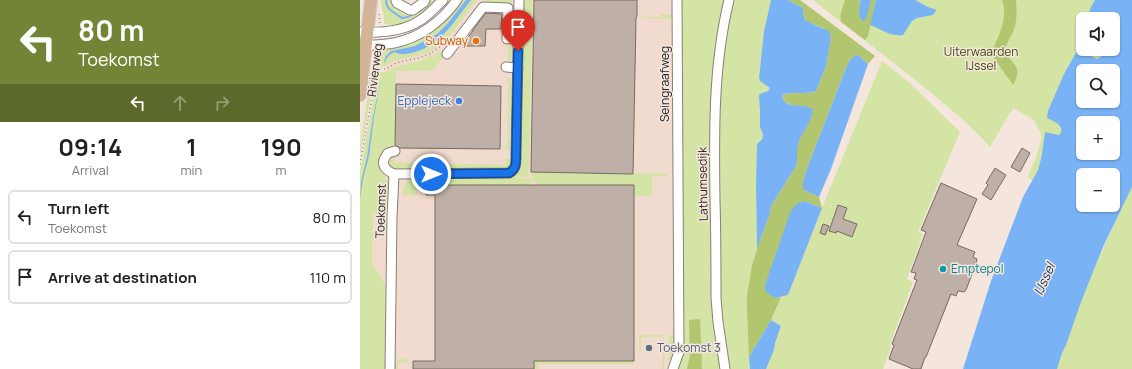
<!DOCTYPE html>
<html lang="en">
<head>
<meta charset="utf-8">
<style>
  :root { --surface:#fff; --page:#f6f6f6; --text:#202124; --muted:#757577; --line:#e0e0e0 }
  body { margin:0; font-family:Manrope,sans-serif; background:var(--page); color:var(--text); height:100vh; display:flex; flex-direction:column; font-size:15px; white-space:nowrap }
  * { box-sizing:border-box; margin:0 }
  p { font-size:13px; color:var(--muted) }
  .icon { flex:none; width:22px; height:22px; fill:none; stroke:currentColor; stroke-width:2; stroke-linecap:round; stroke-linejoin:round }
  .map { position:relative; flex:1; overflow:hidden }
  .details { display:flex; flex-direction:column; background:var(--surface); width:360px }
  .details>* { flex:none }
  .hud { background:#728536; color:#fff; overflow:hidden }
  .fabs { position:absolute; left:716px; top:12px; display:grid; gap:8px }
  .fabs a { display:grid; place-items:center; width:44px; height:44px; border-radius:6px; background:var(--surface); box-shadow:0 1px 3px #0004; font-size:20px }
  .pin { position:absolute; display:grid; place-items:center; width:34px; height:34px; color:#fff; margin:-41px -17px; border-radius:50% 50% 50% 0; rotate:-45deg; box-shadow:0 0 4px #0007 }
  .pin .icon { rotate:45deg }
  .me { position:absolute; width:44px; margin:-22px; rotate:90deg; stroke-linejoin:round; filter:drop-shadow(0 0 3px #0008) }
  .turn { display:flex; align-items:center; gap:14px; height:84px; padding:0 12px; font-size:18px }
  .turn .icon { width:52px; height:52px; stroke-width:2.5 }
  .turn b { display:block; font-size:28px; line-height:34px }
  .lanes { display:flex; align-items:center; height:38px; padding:0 12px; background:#0003; justify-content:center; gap:20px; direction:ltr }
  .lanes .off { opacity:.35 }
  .eta { display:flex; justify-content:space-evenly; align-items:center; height:68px; text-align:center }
  .eta b { font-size:24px; font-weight:700; line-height:28px }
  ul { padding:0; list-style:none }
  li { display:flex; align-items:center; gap:12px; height:54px; margin:0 8px 6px; padding:0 4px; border:2px solid var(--line); border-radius:6px }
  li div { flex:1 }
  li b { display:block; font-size:15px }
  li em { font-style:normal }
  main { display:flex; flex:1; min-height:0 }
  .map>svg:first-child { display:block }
  .built { fill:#f1dbce }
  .green { fill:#d3e4a4 }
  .forest { fill:#b2c66f }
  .water { fill:#79b3f6; fill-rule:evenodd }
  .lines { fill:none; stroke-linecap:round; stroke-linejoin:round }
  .stream { stroke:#79b3f6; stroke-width:2 }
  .building { fill:#beb0a7; stroke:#766a62 }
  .minor-casing { stroke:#8c7e77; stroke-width:11 }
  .major-casing { stroke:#cccac9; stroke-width:14 }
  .path { stroke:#8e847e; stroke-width:1.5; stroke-dasharray:1 3; stroke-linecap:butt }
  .minor { stroke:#fff; stroke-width:9 }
  .major { stroke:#d3b497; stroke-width:12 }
  .route-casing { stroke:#114b97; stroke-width:10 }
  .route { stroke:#1a73e8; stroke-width:7 }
  .food-dot { fill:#e8710a; stroke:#f4e6dd; stroke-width:1.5 }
  .shop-dot { fill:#3f7fe0; stroke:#f4e6dd; stroke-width:1.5 }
  .culture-dot { fill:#0f9aa8; stroke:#f4e6dd; stroke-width:1.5 }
  .service-dot { fill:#5c6f8a; stroke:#f4e6dd; stroke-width:1.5 }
  .labels { text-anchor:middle; stroke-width:3; stroke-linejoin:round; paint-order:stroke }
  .food-label { font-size:12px; fill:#c56008; stroke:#f4e6dd; text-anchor:end }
  .park-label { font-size:12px; fill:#414d0c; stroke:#f4e6dd }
  .street-label { font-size:12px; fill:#292320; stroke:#f4e6dd }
  .shop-label { font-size:12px; fill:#366cbe; stroke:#f4e6dd; text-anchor:end }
  .culture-label { font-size:12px; fill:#0d838f; stroke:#f4e6dd; text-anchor:start }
  .service-label { font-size:12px; fill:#4e5e75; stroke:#f4e6dd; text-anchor:start }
  .water-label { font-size:13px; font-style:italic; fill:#153d68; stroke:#f4e6dd }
</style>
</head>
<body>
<main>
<section class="details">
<div class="hud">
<div class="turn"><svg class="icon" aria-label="left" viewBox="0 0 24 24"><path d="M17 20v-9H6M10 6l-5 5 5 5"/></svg><div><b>80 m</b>Toekomst</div></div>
<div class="lanes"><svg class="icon" aria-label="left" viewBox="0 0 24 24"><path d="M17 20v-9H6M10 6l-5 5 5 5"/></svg><svg class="icon off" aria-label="ahead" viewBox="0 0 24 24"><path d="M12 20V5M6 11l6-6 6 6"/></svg><svg class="icon off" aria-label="right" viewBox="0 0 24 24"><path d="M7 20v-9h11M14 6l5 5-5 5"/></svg></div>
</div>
<div class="eta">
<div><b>09:14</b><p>Arrival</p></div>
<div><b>1</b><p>min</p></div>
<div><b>190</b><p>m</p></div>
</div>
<ul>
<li><svg class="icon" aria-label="left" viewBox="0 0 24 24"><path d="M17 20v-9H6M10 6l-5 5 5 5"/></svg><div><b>Turn left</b><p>Toekomst</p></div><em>80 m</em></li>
<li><svg class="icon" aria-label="arrive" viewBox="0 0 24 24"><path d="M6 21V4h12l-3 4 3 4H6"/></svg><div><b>Arrive at destination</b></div><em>110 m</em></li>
</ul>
</section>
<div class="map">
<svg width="772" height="369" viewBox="0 0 772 369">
  <rect width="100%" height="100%" fill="#f4e6dd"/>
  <!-- built -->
  <path class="built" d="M115,0H347L353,369H1L0,362L23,84L27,64Z"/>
  <!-- green -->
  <g class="green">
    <path d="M21,0H34L50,13L67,3L70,0H76C64,12 41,31 24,23C25,15 21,8 21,0Z"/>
    <path d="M100,0H117C102,17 91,40 71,51C60,56 49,57 38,60C31,61 28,66 21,67V49L43,44Z"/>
    <path d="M126,0H152V22L150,24V47L152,49L151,62L150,64H148L149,6L122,5L90,47L88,45L122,3Z"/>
    <path d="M164,0H172L169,177H160L157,173L160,168Z"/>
    <path d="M321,0H367L353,179L363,369H318L323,352Z"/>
    <path d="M371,0H411L404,31L399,78L400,81L410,88L408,91L400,94V127L403,136L402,139L399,141L396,185L397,249L392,265L387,295V310L390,369H367L360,325L356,137L364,41Z"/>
    <path d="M453,0H771L753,19H723V49H747L735,71H723L703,133L672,180L668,177L676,157L681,141V134L674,120L653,108L630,147C611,125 588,107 565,88C528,58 490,29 453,0Z"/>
    <path d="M301,14L314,15V19L281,18V17H301Z"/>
    <path d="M86,47L89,49L72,71H36L35,148C24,147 15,156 19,168C22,175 29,179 30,187C31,191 30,196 29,200C29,210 28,221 28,231H26L14,210L13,211L12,262L26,286V369H0V173L18,73L28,71L38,66L60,61L80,52Z"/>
    <path d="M522,61L551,84L600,132L558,232L563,234L547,279L553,282L530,344L531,347L523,369H406L414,350L415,343L421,326L411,320L421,297L428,295L462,208Z"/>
    <path d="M11,72L15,73L0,155V147Z"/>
    <path d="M147,78H150L151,82L150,150H146L145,147H147L148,81H146Z"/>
    <path d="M35,156V163L146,165V159L150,158L152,160L151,167L147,169H34L30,166V161L32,157Z"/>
    <path d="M171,172L307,174V176H292V196H274L273,185H177V182H173V177H171Z"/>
    <path d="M156,174L160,178L172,179L171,185H57V195H42C43,185 47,180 56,178H150Z"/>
    <path d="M772,186V369H697C716,306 744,246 772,186Z"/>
    <path d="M279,335H304V369H302L303,337H281V350H279Z"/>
    <path d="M309,335H314V355L311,361L309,359Z"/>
    <path d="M47,358V363H38V369H33C35,361 39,359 47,358Z"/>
    <path d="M174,361H274L273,364H178V369H174Z"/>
  </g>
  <!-- forest -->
  <g class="forest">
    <path d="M428,0H440L515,56L508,64C499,56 497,51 488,63L449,163L443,181V185L446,191L459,197L462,208L444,201L405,285C404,292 410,294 416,298L421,297L411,320L389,357L387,310V295L392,265L397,249L410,213L411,206L436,166C437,161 436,158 436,153C437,141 445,126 452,116L444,106H432L424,101L422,95C434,91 445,95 456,91L466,66L471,37L464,28L457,26L445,20L443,13V8Z"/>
    <path d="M485,0H500L499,4L510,3L511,0H516L508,36L505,40L481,22C479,14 483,7 485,0Z"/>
    <path d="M642,0H656C657,10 657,20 654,30C651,37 646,43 645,51C652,65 664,66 653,85L631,54C638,36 649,19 642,0Z"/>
    <path d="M340,319L342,369H327L330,356L329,320Z"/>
  </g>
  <!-- water -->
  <g class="water">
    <path d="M106,0H111C95,20 81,45 55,52C48,54 43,55 36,53V52C30,53 27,57 25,62H24L26,56L31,51L55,46L77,34L88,23Z"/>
    <path d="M411,0H428L443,8V13L445,20L457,26L468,30L471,37L468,55L466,66L456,91C445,95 433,91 422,95C424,107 435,105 443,106C447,106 450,108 453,109C452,122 442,132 438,144C436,152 438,159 436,166L411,206L410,213L397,249L396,185L397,144L402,139L403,135L400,127V111L399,95L400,94L408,91L410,88L400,81L399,78L404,31Z"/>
    <path d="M500,0H511L506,19L503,21L499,16Z"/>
    <path d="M516,0H555L570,8L575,9L576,11L573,15L557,18L552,21L543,35C531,37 521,29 510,25Z"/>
    <path d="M735,0H772V187L743,247L721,302L706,345L702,353L697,369H603L631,281L663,197L678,170L680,163L682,154L685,132L699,135C707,126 693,121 687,118L688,111L704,74L717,51L719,50L737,59L741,57V51L740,49H753V19H729L730,9ZM723,71H753V101H723ZM723,123H753V153H723ZM723,175H753V205H723Z"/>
    <path d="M496,55L499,56L508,64L471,169L459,197L446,191L443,189V181L449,163L488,63L492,58Z"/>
    <path d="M21,78L14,117L9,156L3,179L0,199L1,182L7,157L13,117Z"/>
    <path d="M444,201L462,208L428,295L416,298C409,295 404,292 405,285L431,210L437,204Z"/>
    <path d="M411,320L421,326L415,343L414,350L406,369H390L389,357Z"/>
  </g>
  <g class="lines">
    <!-- stream -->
    <path class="stream" d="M26,0C26,10 35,13 42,18L48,17L53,14"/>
  </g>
  <!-- building -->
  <g class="building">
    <path d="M174,0H277V16L276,18L273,174L171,172Z"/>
    <path d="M126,13L142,14L141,29H126L125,46H101L113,31V30Z"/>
    <path d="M36,84L141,86L140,149L40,148L35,145Z"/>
    <path d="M662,148L670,153L660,172L651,167Z"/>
    <path d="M635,168L646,175L631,200L622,194L628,185L626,183Z"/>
    <path d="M581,183L617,199L597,245L615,252L613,257L617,259L616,264L625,267L623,272L614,269L606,290L604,292L598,291L596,296L591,294L566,357H565L561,369H553L529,359L534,345L532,344L557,280L554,279L556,273L551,272L566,232L561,230Z"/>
    <path d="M66,185H274V361H174V369H53V361H75V195H66Z"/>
    <path d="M478,205L487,208L483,219L497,224L492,237L477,231L476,233L469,231Z"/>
    <path d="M463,224L469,226L465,235L460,233Z"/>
  </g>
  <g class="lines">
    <defs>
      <g id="minor">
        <path d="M36,0L37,3L50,10H53L64,2L65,0"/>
        <path d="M0,32C20,33 42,32 59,21C68,16 75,7 83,0"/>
        <path d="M0,46C11,45 23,45 34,43C60,38 82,21 97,0"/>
        <path d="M87,54L123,7L148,8L147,39"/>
        <path d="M146,67L158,68"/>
        <path d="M34,174C23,169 20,163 28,153L35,151"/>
        <path d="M30,369L32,217L34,174L149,173C157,169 156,161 156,154L159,0"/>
        <path d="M313,369L319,352L317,0"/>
        <path d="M365,369L358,322L356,298C356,266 356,233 355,201C354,134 353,66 369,0"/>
      </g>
      <path id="major" d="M0,95L11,0"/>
    </defs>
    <!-- minor casing -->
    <use href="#minor" class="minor-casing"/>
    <!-- major casing -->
    <use href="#major" class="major-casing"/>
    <!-- path -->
    <g class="path">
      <path d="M19,14L20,24"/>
      <path d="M12,69H26L36,63L58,58L70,54L82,45"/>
      <path d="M0,164L17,70V54"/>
    </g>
    <!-- minor -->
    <use href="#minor" class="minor"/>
    <!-- major -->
    <use href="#major" class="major"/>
  </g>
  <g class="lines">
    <defs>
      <path id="route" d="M71,174L149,173C157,169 156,161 156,154L158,51"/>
    </defs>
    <!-- route casing -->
    <use href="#route" class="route-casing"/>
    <!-- route -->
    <use href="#route" class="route"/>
  </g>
  <!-- markers -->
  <circle class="food-dot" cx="116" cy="41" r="4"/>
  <circle class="shop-dot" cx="99" cy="101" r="4"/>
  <circle class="culture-dot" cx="583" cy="269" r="4"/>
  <circle class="service-dot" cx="289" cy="348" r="4"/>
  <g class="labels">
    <!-- food labels -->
    <g class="food-label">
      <text x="108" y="45">Subway</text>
    </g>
    <!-- park labels -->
    <g class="park-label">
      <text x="621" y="56">Uiterwaarden<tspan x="621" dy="14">IJssel</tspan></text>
    </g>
    <!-- street labels -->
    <g class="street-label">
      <text transform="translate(15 70) rotate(-83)" y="4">Rivierweg</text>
      <text transform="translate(305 84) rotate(-90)" y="4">Seingraafweg</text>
      <text transform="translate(343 184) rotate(-91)" y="4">Lathumsedijk</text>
      <text transform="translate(21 211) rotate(-88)" y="4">Toekomst</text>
    </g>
    <!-- shop labels -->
    <g class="shop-label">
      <text x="91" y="105">Epplejeck</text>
    </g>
    <!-- culture labels -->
    <g class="culture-label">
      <text x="591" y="273">Emptepol</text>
    </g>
    <!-- service labels -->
    <g class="service-label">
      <text x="297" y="352">Toekomst 3</text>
    </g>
    <!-- water labels -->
    <g class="water-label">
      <text transform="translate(684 279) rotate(-66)" y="5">IJssel</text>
    </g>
  </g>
</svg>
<div class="fabs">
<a><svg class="icon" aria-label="sound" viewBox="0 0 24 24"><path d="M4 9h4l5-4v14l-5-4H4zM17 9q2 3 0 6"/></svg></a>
<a><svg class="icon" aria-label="search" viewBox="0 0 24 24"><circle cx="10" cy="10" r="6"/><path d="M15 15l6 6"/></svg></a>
<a>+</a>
<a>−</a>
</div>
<div class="pin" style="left:158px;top:51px;background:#d93025"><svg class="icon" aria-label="arrive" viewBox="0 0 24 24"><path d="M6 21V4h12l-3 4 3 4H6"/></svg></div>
<svg class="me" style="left:71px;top:174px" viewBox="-20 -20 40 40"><circle r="17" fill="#1a73e8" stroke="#fff" stroke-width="3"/><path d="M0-11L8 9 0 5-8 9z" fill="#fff"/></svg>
</div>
</main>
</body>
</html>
